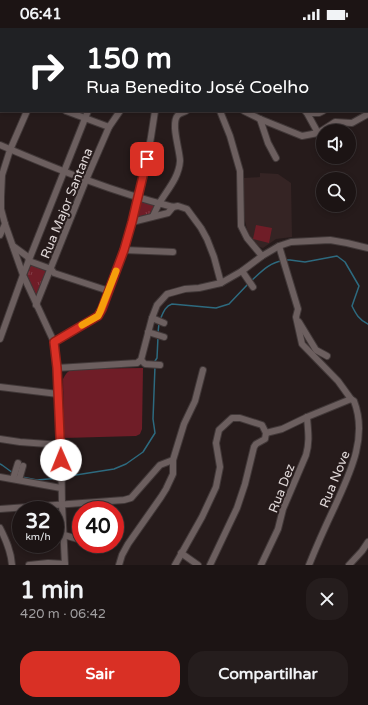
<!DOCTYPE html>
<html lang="pt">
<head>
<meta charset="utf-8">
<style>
  :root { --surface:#1c1414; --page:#251d1d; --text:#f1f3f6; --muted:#a09ea0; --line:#3a3334; --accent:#d93025 }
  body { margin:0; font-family:"Varela Round",sans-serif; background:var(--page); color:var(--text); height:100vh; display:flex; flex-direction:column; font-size:15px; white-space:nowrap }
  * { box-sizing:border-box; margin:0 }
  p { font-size:13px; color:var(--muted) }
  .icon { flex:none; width:22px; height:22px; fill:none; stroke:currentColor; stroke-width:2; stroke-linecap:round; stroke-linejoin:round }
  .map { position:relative; height:537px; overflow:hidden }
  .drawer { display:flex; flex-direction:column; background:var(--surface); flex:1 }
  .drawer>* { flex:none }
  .top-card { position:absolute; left:0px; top:0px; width:368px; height:84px; box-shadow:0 2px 6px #0003,0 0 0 1px var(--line); background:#202124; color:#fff; overflow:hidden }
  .controls { position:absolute; left:316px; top:96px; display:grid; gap:8px }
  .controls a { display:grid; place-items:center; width:40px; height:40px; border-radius:50%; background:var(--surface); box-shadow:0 2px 6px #0003,0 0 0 1px var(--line); font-size:20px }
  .speed { position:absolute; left:12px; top:473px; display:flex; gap:8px; font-size:20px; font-weight:700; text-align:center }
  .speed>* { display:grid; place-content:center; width:52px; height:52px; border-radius:50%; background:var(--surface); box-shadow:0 2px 6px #0003,0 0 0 1px var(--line); line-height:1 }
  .speed small { font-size:10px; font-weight:400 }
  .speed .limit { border:6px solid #d22; background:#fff; color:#111 }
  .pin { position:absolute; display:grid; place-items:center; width:34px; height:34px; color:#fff; margin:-17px; border-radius:8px; box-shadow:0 2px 6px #0006 }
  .me { position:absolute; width:44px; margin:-22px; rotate:359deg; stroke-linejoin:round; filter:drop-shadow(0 0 3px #0008) }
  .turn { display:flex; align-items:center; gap:14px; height:84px; padding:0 20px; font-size:18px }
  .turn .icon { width:52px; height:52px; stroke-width:2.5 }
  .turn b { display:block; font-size:28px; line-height:34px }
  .round { display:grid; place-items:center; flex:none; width:42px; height:42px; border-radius:16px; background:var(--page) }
  .head { display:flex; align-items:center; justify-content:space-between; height:68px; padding:0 20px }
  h1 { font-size:24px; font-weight:700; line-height:30px }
  .button { display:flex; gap:8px; margin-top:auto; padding:8px 20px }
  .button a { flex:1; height:46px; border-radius:16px; background:var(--accent); color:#fff; font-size:16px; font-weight:700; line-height:46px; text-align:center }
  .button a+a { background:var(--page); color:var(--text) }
  .status { display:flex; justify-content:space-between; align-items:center; height:28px; padding:0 20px; background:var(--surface); direction:ltr }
  .status svg { height:11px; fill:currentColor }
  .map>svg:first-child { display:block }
  .built { fill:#352424 }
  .grass { fill:#6f1d27 }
  .park { fill:url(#park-tufts) }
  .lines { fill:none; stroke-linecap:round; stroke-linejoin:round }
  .stream { stroke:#2d6a7f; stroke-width:1.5 }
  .minor-casing { stroke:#413838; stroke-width:8 }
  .minor { stroke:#6c5f5f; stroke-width:6 }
  .route-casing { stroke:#8d1f18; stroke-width:10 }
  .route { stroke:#d93025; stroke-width:7 }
  .slow { stroke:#f59e0b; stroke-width:7 }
  .labels { text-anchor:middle; stroke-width:4; stroke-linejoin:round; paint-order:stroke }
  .street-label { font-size:13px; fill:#dfd7d7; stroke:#261b1b }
</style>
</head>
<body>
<div class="status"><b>06:41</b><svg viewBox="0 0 49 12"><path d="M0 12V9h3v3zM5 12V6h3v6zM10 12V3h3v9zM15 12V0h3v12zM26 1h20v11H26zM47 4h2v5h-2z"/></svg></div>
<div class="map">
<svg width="368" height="537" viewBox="0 0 368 537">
  <defs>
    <pattern id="park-tufts" width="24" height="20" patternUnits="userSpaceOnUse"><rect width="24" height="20" fill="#6f1d27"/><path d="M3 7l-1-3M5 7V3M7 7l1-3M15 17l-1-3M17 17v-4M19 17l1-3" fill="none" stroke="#833d46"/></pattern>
  </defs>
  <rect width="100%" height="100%" fill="#261b1b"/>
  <!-- built -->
  <path class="built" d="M260,145L278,146L291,155L292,209L276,211L263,220L260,219L253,214L247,201L244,189V150L260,149Z"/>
  <!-- grass -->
  <g class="grass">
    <path d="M256,197L272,200L269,215L253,211Z"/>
    <path d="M143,340L142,401L140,406L136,408L64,410L63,351C66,345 68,343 73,341Z"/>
  </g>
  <!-- park -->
  <g class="park">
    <path d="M141,173L154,177V181L150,186L137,189L136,188L139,174Z"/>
    <path d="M32,237L47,242L37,268H35L27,247L30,239Z"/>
  </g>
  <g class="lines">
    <!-- stream -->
    <g class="stream">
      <path d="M286,232H290L305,234L337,228L345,234L359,258L352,278C356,286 359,292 368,296"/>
      <path d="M251,253C260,245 270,234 282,233"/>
      <path d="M160,292C163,285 165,278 172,276L216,280L229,276L248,256"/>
      <path d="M158,305L159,295"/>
      <path d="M155,335V333L157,330L158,309"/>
      <path d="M0,436L2,437L13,445"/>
      <path d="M22,449L37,452L60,450"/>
      <path d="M63,449L114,441L126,436L143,424L155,405L153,391L155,338"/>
    </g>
    <defs>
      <g id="minor">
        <path d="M21,0L23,1"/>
        <path d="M226,0L233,1"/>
        <path d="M13,1V0"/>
        <path d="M120,1V0"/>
        <path d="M170,1L171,0"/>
        <path d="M263,1V0"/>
        <path d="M367,18H368"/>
        <path d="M0,30L1,28"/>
        <path d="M367,48H368"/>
        <path d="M0,58H1"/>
        <path d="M27,83L10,122L2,147L1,169V181L5,196L23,247L54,314L57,340L61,417L62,476L65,537"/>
        <path d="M66,83L109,99"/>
        <path d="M220,83L230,108L240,143L241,198L247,210L262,228"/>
        <path d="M244,83L260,91L302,108L318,105"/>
        <path d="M306,84L307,85H319L323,83"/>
        <path d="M307,85L318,105L335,94L352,95L368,86"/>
        <path d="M260,91L268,115L276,130"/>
        <path d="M0,117C56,141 113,164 173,179L178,178L187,181L201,200L207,211L214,229L221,255"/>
        <path d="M153,188C155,184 157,179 160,174C168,161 179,149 180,133C180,122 170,95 178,87C180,85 184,84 186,83"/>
        <path d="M132,194L168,185L173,179"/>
        <path d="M0,207L5,196"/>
        <path d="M13,218L28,229L29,233"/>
        <path d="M279,218L298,281L296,289L302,316L338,353L351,371L354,373C368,409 350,445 335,478C326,497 317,517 309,537"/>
        <path d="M124,222L173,224"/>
        <path d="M29,233L51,241L54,245L109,263"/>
        <path d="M242,243L253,259"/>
        <path d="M36,277L86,152L109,99L120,83"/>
        <path d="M152,290L164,295"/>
        <path d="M299,294L316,322L327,328"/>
        <path d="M148,304L164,309"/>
        <path d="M0,311L23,247L88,83"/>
        <path d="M54,314L98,288L102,281C113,252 124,223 132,194C142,157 150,120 155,83"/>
        <path d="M141,332L145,336L160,337"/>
        <path d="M57,340L137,335L141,332L152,290L157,277L167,266L185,261L199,260L221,255L242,243L262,228L279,218L291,214L330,212L347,215L368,220"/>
        <path d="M0,359L58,366"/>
        <path d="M266,405L282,401L307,389L351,371"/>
        <path d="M0,411L20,414L61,417"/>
        <path d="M0,449L61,460"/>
        <path d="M13,451L18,435"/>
        <path d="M19,452L23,438"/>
        <path d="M0,481L124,472L131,470L160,437L173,432"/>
        <path d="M0,500C6,512 11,523 12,537"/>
        <path d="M64,507L81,512"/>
        <path d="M87,516L96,522"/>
        <path d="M181,525L198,537"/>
        <path d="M29,537L48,535L65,536"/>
        <path d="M119,537L122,527L128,516L161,469L166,461L173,446V432L184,396L195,373L203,342"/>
        <path d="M175,537L202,489L216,459L220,439L216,415L219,402L232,390H240L262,397L266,405"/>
        <path d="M210,537L237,480L245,456L254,419L256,416L265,411L266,405"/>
        <path d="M261,537L278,501L283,481L306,427C310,413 308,403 307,389"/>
        <path d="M349,537L362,523L368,514"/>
      </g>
    </defs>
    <!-- minor casing -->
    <use href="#minor" class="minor-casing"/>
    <!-- minor -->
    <use href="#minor" class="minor"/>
  </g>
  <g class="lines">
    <defs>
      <path id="route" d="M61,432L57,340L54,314L98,288L102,281L124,222L132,194L147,131"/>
    </defs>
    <!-- route casing -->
    <use href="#route" class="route-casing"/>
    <!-- route -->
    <use href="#route" class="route"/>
    <!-- slow -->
    <path class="slow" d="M82,297L98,288L100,284L116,243"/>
  </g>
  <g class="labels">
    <!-- street labels -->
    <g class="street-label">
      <text transform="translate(66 175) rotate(-68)" y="5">Rua Major Santana</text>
      <text transform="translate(334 451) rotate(-68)" y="5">Rua Nove</text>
      <text transform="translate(281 460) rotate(-69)" y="5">Rua Dez</text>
    </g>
  </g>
</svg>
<div class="controls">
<a><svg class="icon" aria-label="sound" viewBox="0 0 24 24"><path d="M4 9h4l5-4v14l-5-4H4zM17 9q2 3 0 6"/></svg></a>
<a><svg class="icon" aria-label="search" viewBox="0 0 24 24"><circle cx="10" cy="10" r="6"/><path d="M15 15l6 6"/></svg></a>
</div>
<div class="speed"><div>32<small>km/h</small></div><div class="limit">40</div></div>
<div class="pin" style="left:147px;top:131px;background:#d93025"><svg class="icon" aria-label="arrive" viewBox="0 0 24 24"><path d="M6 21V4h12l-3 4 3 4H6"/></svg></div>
<svg class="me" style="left:61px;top:432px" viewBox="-20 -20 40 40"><circle r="19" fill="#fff"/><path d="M0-13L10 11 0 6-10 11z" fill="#d93025"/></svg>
<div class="top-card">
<div class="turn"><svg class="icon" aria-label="right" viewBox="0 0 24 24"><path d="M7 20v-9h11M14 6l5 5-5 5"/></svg><div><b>150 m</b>Rua Benedito José Coelho</div></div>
</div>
</div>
<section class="drawer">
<div class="head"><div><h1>1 min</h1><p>420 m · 06:42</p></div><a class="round"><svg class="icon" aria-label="close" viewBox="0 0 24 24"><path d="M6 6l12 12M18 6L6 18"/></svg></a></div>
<div class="button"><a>Sair</a><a>Compartilhar</a></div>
</section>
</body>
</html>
